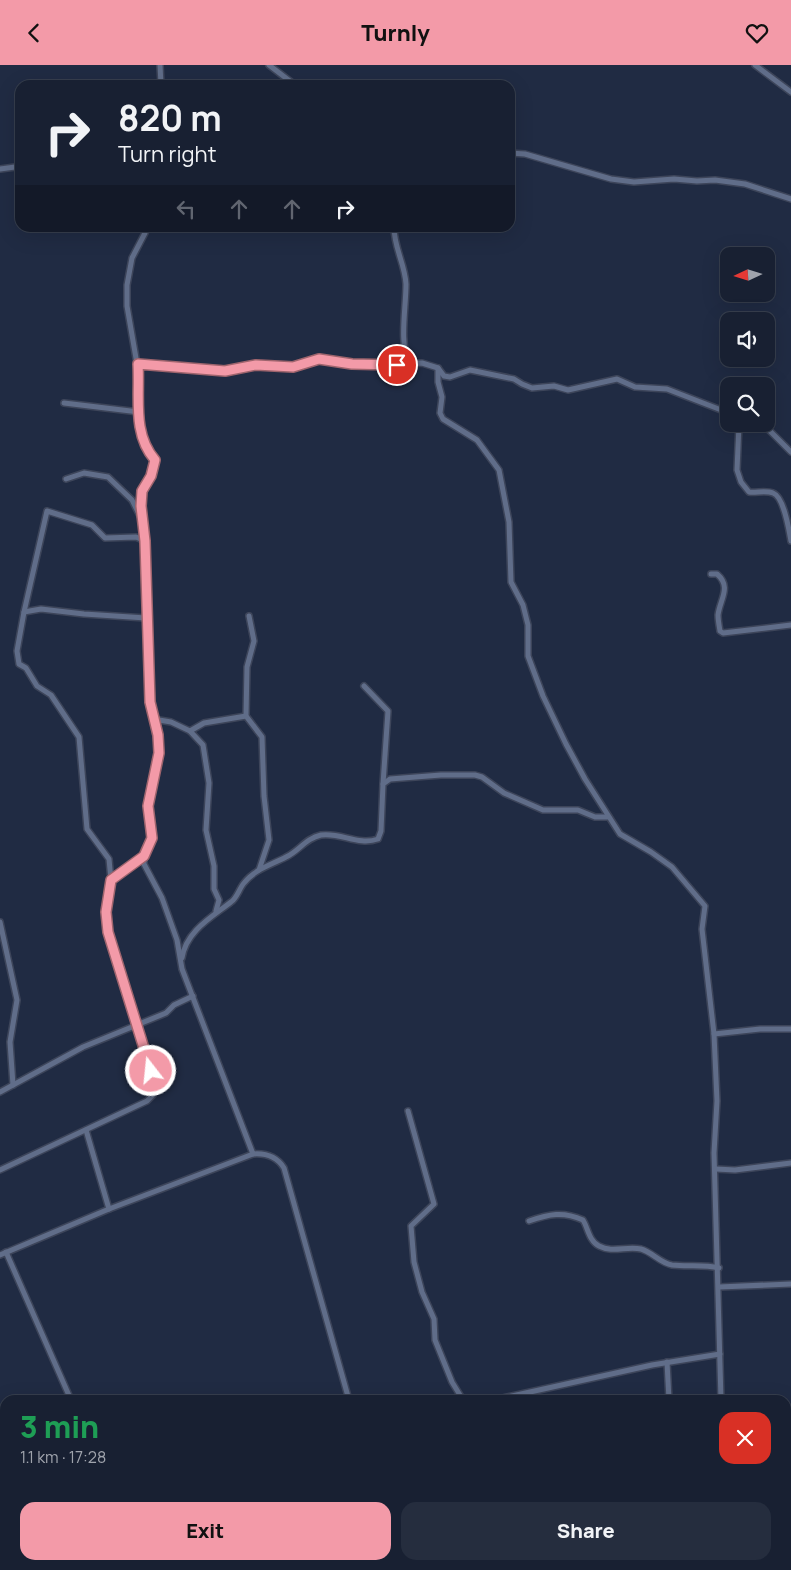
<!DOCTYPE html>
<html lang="en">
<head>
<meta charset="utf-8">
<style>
  :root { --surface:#182032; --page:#252d3e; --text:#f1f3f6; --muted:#9fa3ac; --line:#363e4d; --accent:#f39aa8 }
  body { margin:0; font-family:Manrope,sans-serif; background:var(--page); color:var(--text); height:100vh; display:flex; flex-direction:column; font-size:19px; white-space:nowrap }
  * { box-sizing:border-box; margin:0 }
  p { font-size:16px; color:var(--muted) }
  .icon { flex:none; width:28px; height:28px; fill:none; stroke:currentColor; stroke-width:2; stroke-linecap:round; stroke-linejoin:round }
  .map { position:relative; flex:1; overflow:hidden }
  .sheet { position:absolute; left:0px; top:1330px; width:791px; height:175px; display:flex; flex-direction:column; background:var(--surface); border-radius:15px 15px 0 0; box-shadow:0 5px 20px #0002,0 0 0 1px var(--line) }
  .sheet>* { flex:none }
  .hud { position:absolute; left:15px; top:15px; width:500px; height:152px; border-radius:15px; box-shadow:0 5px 20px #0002,0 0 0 1px var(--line); background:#182032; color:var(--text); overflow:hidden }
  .needle { width:32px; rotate:266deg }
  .tools { position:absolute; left:720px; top:182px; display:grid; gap:10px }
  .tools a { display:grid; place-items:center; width:55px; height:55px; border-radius:10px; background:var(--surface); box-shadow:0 5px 20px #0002,0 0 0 1px var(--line); font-size:25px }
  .pin { position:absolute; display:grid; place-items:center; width:42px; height:42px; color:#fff; margin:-21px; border:2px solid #fff; border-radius:50%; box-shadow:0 1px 5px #0007 }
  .me { position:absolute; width:55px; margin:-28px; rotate:344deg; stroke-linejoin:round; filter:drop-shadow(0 0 4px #0008) }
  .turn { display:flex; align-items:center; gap:18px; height:105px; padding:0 20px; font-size:22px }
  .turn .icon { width:65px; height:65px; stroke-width:2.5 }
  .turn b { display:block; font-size:35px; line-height:42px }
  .lanes { display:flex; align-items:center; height:48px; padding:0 20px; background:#0003; justify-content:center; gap:25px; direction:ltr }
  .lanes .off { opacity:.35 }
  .round { display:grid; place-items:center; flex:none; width:52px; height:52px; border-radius:15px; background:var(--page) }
  .summary { display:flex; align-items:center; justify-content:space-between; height:85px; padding:0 20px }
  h1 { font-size:30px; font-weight:800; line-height:38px; color:#1e9e55 }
  .action { display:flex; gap:10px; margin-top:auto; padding:10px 20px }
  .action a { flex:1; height:58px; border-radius:15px; background:var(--accent); color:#111; font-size:20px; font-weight:800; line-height:58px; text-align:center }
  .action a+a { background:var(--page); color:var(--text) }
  header { display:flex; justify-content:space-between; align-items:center; height:65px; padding:0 20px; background:var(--accent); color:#111; font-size:22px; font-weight:800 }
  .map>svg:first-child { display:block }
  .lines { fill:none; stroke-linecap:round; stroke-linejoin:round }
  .minor-casing { stroke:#3d455a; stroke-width:8 }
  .minor { stroke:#606d89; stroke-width:5 }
  .route-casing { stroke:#9e646d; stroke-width:12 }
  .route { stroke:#f39aa8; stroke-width:9 }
</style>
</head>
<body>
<header><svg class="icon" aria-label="back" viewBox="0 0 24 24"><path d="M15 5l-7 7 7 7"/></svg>Turnly<svg class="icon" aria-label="heart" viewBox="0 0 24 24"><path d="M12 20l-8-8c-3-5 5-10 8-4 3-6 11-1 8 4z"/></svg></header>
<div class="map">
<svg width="791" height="1505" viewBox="0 0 791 1505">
  <rect width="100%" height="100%" fill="#202b43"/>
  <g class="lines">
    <defs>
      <g id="minor">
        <path d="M160,0L161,20"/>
        <path d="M269,0L295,20"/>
        <path d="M755,0L791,27"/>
        <path d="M510,88L525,89L611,114L634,117L674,114L697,116L715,115L745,119L791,134"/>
        <path d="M0,104L15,102L20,104"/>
        <path d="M394,162C394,183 405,199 406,219C406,244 399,277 409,299"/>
        <path d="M137,299L225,306L256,300L293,303L319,294L352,299L422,298L438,303L444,311L450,312L470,305L514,314L522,319L532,323L554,321L568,325L617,314L635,322L667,324L729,348"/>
        <path d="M438,303V317L442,332L440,348L443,354L477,375L499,405L509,457L511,517L523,540L528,560V591L543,631L566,679L585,714L620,769L651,787L672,802L705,841L702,864L714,969L717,1036L714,1088L721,1335"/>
        <path d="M64,338L139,347C140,367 142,380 155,395L151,411L142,426L141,441L145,476L150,637L159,688L148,741L152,773L144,791V799L162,833L177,875L182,904L253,1089C266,1088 277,1092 284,1103L349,1335"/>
        <path d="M139,347L137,299L127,241V220L132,193L145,168V162"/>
        <path d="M739,359L737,405L741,417L749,427C756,428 766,425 773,428C784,432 789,465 791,476"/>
        <path d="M759,359L769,365L791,387"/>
        <path d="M66,414L84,408L108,412L132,435L140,451"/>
        <path d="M711,509H717C732,522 720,534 718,550C718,555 719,560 720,566L723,568L791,560"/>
        <path d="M24,547L47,446L92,460L105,473L136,472L145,476"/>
        <path d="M249,551L254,576L247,602L246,651L262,672L264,731L269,775L259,805"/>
        <path d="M364,621L388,646L383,719"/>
        <path d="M153,654L171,657L190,666L203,680L209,718L206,765L214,801V824L219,835L216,846"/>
        <path d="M190,666L204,658L246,651"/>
        <path d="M111,815L109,794L87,764L79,672L51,630L37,621L26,603L19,599L17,586L24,547L41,544L84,549L146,553"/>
        <path d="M0,857L17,935L10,977L13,1020"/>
        <path d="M182,893C186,866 212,852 231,837C237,833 239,824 244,818C255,804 271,800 286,792C299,786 306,773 321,770C341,767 358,781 378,774L381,766L383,719L390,714L441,710H475L482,712L504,728L543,745H578L595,752H607"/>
        <path d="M714,969L760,964H791"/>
        <path d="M0,1027L83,982L166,948L174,940L193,931"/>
        <path d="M408,1046L434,1139L411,1161L414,1197L422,1227L434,1254L435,1275L452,1317L463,1335"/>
        <path d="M86,1065L109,1144"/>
        <path d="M716,1104L735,1105L791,1098"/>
        <path d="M0,1105L147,1036L153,1030L155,1022L108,867L106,847L111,815L144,791"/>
        <path d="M529,1156C549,1149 563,1146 583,1155C588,1163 589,1176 599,1181C612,1188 627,1181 641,1184C652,1187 660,1198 672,1200C688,1202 703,1199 719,1203"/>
        <path d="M6,1187L71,1335"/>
        <path d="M0,1190L109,1144L253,1089"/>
        <path d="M719,1222L791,1219"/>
        <path d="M667,1297L669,1335"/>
        <path d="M494,1335L652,1300L720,1289"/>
        <path d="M787,1348L791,1375"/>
        <path d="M394,1500L395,1505"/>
        <path d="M495,1500V1505"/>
        <path d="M587,1500V1505"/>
        <path d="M678,1500L679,1505"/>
        <path d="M723,1500V1505"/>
      </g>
    </defs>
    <!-- minor casing -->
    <use href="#minor" class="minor-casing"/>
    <!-- minor -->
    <use href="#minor" class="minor"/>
  </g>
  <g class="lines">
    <defs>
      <path id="route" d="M151,1006L108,867L106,847L111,815L144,791L152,773L148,741L159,688L158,670L150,637L145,476L141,441L142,426L151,411L155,395C132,369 140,332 138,299L225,306L256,300L293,302L319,294L352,299L397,300"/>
    </defs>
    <!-- route casing -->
    <use href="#route" class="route-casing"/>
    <!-- route -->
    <use href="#route" class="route"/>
  </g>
</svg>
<div class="tools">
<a><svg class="needle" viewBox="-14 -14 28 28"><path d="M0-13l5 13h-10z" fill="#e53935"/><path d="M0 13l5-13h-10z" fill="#9fa3ac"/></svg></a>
<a><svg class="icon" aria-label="sound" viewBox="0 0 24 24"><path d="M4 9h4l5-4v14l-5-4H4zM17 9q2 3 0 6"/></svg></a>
<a><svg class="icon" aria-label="search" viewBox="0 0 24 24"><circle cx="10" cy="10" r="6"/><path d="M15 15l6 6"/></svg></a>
</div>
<div class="pin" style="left:397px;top:300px;background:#d93025"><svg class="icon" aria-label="arrive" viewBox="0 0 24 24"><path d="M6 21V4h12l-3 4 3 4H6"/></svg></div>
<svg class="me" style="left:151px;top:1006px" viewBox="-20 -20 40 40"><circle r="17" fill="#f39aa8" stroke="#fff" stroke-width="3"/><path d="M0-11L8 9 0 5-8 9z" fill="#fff"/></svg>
<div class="hud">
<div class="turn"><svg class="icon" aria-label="right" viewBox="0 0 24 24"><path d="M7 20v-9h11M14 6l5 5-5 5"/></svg><div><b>820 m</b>Turn right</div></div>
<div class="lanes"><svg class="icon off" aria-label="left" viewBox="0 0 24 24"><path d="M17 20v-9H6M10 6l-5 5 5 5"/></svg><svg class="icon off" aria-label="ahead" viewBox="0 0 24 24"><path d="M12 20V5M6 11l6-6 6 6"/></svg><svg class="icon off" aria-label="ahead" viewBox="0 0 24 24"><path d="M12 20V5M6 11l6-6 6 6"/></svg><svg class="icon" aria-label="right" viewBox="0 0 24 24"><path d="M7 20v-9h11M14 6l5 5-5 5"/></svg></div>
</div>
<section class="sheet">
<div class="summary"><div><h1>3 min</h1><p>1.1 km · 17:28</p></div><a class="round" style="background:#d93025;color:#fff"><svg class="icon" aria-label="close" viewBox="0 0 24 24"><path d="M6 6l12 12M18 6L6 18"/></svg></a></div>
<div class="action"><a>Exit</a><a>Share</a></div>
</section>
</div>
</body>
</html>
